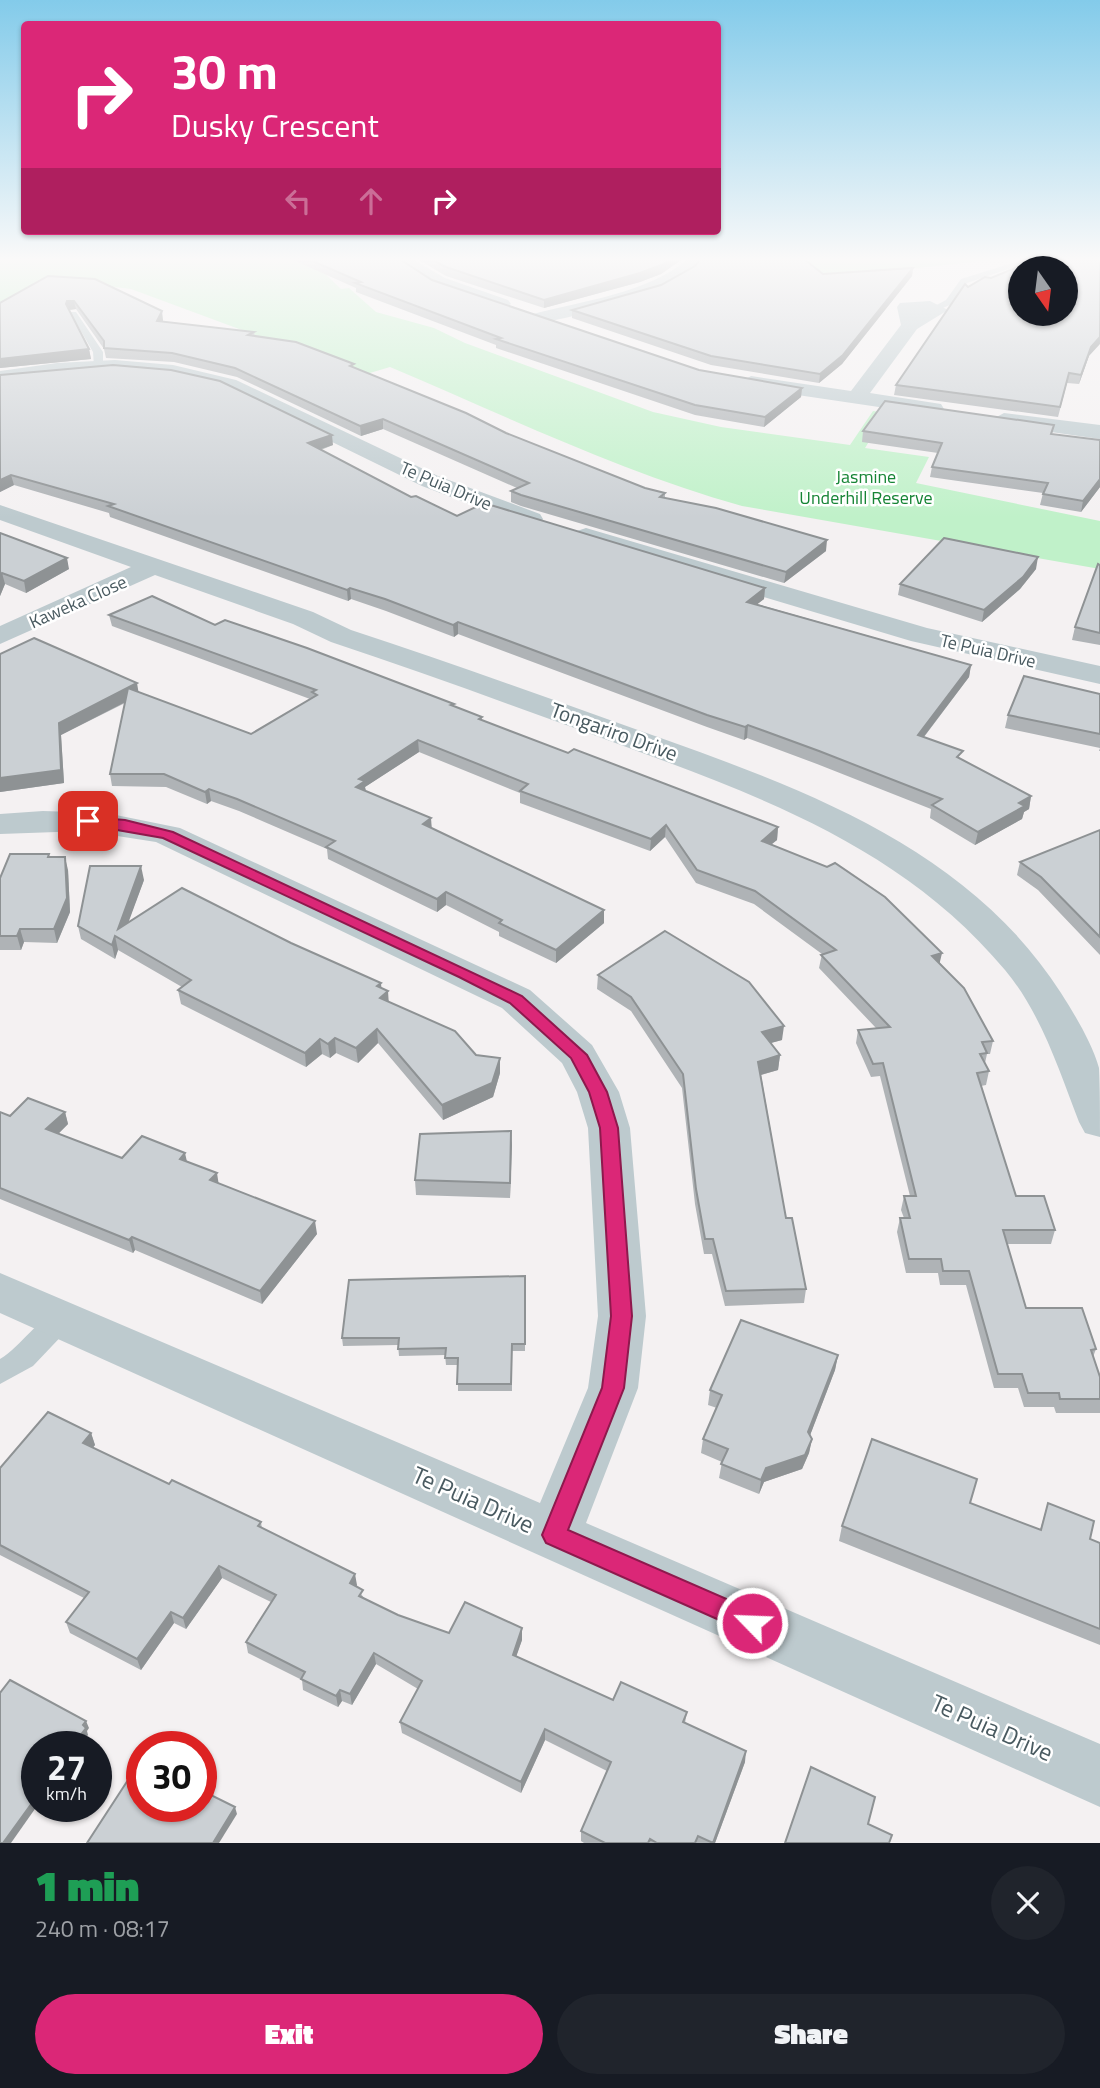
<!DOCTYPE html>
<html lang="en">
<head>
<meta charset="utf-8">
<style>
  :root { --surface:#171b24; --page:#20242c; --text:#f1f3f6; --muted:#9ea1a6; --accent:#db2777 }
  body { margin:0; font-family:"Titillium Web",sans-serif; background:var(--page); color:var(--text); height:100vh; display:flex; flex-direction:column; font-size:26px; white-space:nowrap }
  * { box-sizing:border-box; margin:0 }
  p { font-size:23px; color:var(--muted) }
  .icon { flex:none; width:38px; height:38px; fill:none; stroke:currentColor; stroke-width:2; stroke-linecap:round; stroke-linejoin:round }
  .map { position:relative; height:1843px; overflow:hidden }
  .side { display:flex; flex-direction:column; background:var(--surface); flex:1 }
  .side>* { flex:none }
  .top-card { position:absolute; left:21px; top:21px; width:700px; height:214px; border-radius:7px; box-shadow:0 2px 5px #0004; background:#db2777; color:#fff; overflow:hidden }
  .needle { width:46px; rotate:166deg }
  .controls { position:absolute; left:1008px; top:256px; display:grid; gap:14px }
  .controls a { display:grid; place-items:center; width:70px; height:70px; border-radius:50%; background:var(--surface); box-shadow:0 2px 5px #0004; font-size:35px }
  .speed { position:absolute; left:21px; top:1731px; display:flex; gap:14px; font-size:35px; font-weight:700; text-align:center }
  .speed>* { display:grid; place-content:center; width:91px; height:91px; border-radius:50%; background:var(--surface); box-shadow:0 2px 5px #0004; line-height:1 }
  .speed small { font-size:18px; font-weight:400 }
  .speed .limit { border:10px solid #d22; background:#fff; color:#111 }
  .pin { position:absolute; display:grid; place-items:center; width:60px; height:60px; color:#fff; margin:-30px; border-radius:14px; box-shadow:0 4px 10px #0006 }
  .me { position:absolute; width:77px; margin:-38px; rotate:294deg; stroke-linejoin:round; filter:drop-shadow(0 0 5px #0008) }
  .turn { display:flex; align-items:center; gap:24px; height:147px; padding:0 35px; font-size:32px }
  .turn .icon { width:91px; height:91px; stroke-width:2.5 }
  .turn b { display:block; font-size:49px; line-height:60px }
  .lanes { display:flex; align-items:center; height:66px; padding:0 35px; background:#0003; justify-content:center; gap:35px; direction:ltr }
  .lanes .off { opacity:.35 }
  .round { display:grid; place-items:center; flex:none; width:74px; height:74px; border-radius:37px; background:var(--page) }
  .overview { display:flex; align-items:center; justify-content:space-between; height:119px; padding:0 35px }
  h1 { font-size:42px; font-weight:800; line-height:52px; color:#1e9e55 }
  .button { display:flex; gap:14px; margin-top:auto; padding:14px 35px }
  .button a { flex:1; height:80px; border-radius:42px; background:var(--accent); color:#fff; font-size:28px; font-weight:800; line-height:80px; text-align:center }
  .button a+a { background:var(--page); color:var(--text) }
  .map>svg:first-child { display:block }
  .green { fill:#c0f1c9 }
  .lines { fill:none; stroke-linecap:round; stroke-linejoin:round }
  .lane { fill:#bdcace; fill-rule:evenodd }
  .street { fill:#bdcace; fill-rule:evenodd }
  .wall { fill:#afb3b6 }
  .shaded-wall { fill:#8e9294 }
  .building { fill:#cbd0d4; stroke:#8e9294; stroke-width:2; fill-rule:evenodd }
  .route { fill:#db2777; stroke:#8e194d; stroke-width:2 }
  .labels { text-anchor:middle; stroke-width:5; stroke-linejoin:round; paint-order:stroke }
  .far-park-label { font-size:18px; fill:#168435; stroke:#fff }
  .far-street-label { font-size:18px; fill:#495a60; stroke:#fff }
  .street-label { font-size:21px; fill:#495a60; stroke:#fff }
  .near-street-label { font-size:24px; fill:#495a60; stroke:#fff }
</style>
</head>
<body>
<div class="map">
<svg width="1100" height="1843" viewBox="0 0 1100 1843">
  <rect width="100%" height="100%" fill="#f4f1f2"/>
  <!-- green -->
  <g class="green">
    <path d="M0,260H292L320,269L341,289L349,288L376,312L434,328L465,343L653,412L721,427L850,445L873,411L887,413L865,448L929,457L916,483L1100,521V569L742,506C621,472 506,416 390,367L363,375L131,289L45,279L0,303Z"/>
    <path d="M809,260H991L817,279L807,272Z"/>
  </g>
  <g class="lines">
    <!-- lane -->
    <g class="lane">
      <path d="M1022,260H1035L967,283L952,304L936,311L931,308L946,300L961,279Z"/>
      <path d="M70,312H76L103,352V368L94,366L93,352Z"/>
      <path d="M62,1309L71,1312L75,1319L71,1326L33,1366L0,1384V1359C22,1346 38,1317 62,1309Z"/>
    </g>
    <!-- street -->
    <g class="street">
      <path d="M394,260H414L445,278L508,300L511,304L502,309L433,286Z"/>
      <path d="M686,260H704C675,298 585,312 540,324L531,318L533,314C579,302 651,292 686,260Z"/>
      <path d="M930,301L948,310L917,329L870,393L941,404L944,409L941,414L933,415L751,388L741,382L751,376L851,391L901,325L897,307L900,303Z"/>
      <path d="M115,360L173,365L236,380L438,476L540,514L543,519L540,524H522L422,486L222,388C148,368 75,370 0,383V371L57,363Z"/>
      <path d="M1004,413L1100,425V439L996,424L993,419Z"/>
      <path d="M0,505L313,612L351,630C437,658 522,689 607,719C774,779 960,835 1061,993C1075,1015 1092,1043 1099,1068C1100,1088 1100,1116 1100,1137L1085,1133L1079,1122C1059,1070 1041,1013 1005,970C898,841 743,790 591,734C505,703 419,671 331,642L293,624L155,575L0,644V626L131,567L0,520Z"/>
      <path d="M586,528L927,628L1100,666V684L911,641L577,541L573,536L577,531Z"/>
      <path d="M43,811L106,813L180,828L530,990L592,1045L619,1092L630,1128L646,1316L638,1388L586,1523L1100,1744V1807L0,1313V1273L540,1503L588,1388L598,1316L588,1128L577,1092L562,1063L502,1008L156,842L85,831L0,834V814Z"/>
    </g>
  </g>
  <!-- wall -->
  <g class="wall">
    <path d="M293,260H401L432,280L699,370L802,388L801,397L764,427L695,415L496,348V345L356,292V288Z"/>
    <path d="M419,260H681L661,274L640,282L544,308L446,276Z"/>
    <path d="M695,266L823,274L913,268L912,276L842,364L819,383L711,365L572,318V310L661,285Z"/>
    <path d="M48,276L163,320V322L254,332L255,336L354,367L506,433L645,488L665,493V498L826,551L784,583L521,506L511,502V491L517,488L383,429L361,436L237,377L174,362L106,358L104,349L76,309L69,310L89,349L91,359L0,368V303Z"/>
    <path d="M991,278L1089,356L1079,384L1067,383L1058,417L894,395L896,385L968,287Z"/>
    <path d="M0,375L333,445L321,450L411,497L457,516L765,588L764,599L757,604L971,665L969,677L924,737L961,759L1031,796L1029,809L1024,812L1022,819L975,845L930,818L931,809L817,764L747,738L744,740L707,727L458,634L454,637L386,611L351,599L348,601L110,517L109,513L14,485L0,492Z"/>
    <path d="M1054,425L1052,434L1100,440V487L1081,512L1040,505L1043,493L930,477L932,467L938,453L862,442L863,431Z"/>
    <path d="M0,533L69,569L26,593L5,584L0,596Z"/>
    <path d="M1100,565V645L1072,640L1075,627Z"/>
    <path d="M1036,569L1020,589L982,622L898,595L900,584Z"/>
    <path d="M109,615L215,625L454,704V706L482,717V721L568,753L778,827L777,840L771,844L940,963L993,1041L990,1054H987L985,1063L989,1071L986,1085L981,1086L1016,1196L1055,1230L1051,1244H1007L1026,1308L1096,1349L1093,1357L1100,1377V1413H1056L1054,1407H1024L1018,1388H994L966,1285H940L938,1273H906L897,1232L900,1218H904L901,1210L904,1196H910L880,1076L871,1077L856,1043L858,1030L876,1028L819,968L822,954L754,904L696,883L665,837L650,851L520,803V793L419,752L365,787L366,791L604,923L556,963L499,936V932L446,905L437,912L328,859L327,849L239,811L211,801L207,804L166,787L112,786L110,774L125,703L61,735L64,783L0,792V654L139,692L251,734L310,699L112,626Z"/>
    <path d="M1100,694V751H1099L1100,748L1005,728L1008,715Z"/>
    <path d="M1100,830V955L1038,890L1017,875L1020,862Z"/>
    <path d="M50,857L68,870L70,912L57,943L24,942L21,950H0V878Z"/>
    <path d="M144,880L128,922L382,989L389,1002L476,1055L500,1058V1073L493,1097L443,1120L378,1043L358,1063L336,1053L330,1058L322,1054L306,1067L181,1004L178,990L182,987L118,950L115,959L81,939L78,926Z"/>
    <path d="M598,975L782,1040L770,1043L780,1055L778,1070L761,1075L786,1218L806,1289L804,1303L725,1306L712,1254H704L695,1204L682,1088L631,1011L597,989Z"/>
    <path d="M0,1112L10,1116L65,1112L68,1124L58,1134L122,1158L187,1162L219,1184L317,1234L262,1304L135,1250L133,1253L0,1199Z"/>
    <path d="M511,1131L510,1198L416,1195L415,1180Z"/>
    <path d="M525,1276V1351H512V1391H458V1365H446L445,1355L399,1356L398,1345L343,1346L342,1338Z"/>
    <path d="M838,1355L835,1370L810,1435L812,1439L809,1453L802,1469L764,1482L759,1494L719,1478L722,1462L701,1453L703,1439L717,1408L708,1405L710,1390Z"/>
    <path d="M91,1433L95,1445L92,1448L169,1484L261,1522L262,1529L357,1585L356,1587L364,1598L398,1615L449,1633L522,1640L516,1656L613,1700L687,1712L685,1723L745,1762L715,1843H584L581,1841V1831L607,1771L545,1740L521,1793L402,1733L400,1722L418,1689L376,1664L352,1705L342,1701L338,1707L303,1690L302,1680L248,1653L246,1642L271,1602L222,1578L186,1629L174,1623L141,1670L70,1633L66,1622L84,1598L0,1555V1468Z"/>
    <path d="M970,1503L1040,1530L1048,1503L1090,1539L1100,1543V1645L839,1541L842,1526Z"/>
  </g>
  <!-- shaded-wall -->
  <g class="shaded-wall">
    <path d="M670,260H681L661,274L640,282L544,308V300Z"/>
    <path d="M913,268L912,276L842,364L819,383L820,374Z"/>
    <path d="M67,301H74L76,309L68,310L66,304Z"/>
    <path d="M162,311L163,320L158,330L157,321Z"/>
    <path d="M1100,337V344L1089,356L1079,384L1081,375L1091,347Z"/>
    <path d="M89,349L91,359L0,368V359Z"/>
    <path d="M802,388L801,397L764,427L765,417Z"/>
    <path d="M383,419V429L361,436L360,426Z"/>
    <path d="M332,435L333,445L309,453L308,443Z"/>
    <path d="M11,475L14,485L0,492V480Z"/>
    <path d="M1100,479V487L1081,512L1083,501Z"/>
    <path d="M827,540L826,551L784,583L786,572Z"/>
    <path d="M1038,557L1036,569L1020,589L982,622L984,610Z"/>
    <path d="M67,558L69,569L26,593L24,581Z"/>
    <path d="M2,573L5,584L0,596V578Z"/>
    <path d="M350,588L351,599L348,601L347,590Z"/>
    <path d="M765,588L764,599L746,613L747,602Z"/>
    <path d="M458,622V634L454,637L453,625Z"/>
    <path d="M971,665L969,677L916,747L918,735Z"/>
    <path d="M137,683L139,695L61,735L64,783L0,792V778L59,723Z"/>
    <path d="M748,725L747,738L744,740L745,727Z"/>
    <path d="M418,740L419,752L365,787L366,793L356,787L359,779Z"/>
    <path d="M209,789L211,801L207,804L205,792Z"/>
    <path d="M1031,796L1029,809L1024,812L1022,819L975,845L978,832L1019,803Z"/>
    <path d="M431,818L432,831L423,824Z"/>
    <path d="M666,825L665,837L650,851L651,839Z"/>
    <path d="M778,827L777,840L761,853L762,841Z"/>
    <path d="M65,857L68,870L70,912L57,943L54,929Z"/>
    <path d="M141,866L144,880L122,940L118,929Z"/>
    <path d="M446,892V905L437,912V899Z"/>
    <path d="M604,910V923L556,963V950Z"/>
    <path d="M20,929L24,942L21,950L17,936Z"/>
    <path d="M115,936L118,950L115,959L112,945Z"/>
    <path d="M942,953L939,966L932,956Z"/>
    <path d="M381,983L382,996L388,991L389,1006L381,1012L377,986Z"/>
    <path d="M784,1026L782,1040L760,1046L762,1032Z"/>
    <path d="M377,1029L378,1043L358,1063L356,1048Z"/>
    <path d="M335,1038L336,1053L330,1058L328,1044Z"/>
    <path d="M320,1039L322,1054L306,1067L305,1053Z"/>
    <path d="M780,1055L778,1070L757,1076L758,1062Z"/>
    <path d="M500,1058V1073L493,1097L443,1120L442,1105Z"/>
    <path d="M65,1112L68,1124L50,1142L46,1129Z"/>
    <path d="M511,1131L512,1145L510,1198V1183Z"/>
    <path d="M185,1153L188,1166L180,1159Z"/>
    <path d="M217,1173L219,1186L210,1180Z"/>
    <path d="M315,1221L317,1234L262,1304L260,1291Z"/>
    <path d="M132,1237L135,1250L133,1253L129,1240Z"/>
    <path d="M838,1355L835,1370L806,1446L808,1432Z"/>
    <path d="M91,1433L95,1445L87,1455L83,1443Z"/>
    <path d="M812,1439L809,1453L802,1469L764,1482L759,1494L761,1480L766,1468Z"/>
    <path d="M219,1566L222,1578L186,1629L183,1618Z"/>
    <path d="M355,1574L357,1585L351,1595L350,1583Z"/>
    <path d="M171,1612L174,1623L141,1670L137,1659Z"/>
    <path d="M522,1628V1640L513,1666V1655Z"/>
    <path d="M374,1653L376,1664L352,1705L350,1694Z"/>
    <path d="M340,1690L342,1701L338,1707L336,1696Z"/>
    <path d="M86,1721L89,1728L87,1731L88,1735L80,1746H72Z"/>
    <path d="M545,1729V1740L521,1793V1782Z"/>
    <path d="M746,1751L745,1762L715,1843H713Z"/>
    <path d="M37,1796V1806L11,1843H3Z"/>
    <path d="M235,1807L237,1814L219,1843H213Z"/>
  </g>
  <!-- building -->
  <g class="building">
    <path d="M310,260H401L432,280L699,370L802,388L765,417L695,405L496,339L501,338L355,283L361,282Z"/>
    <path d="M433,260H670L661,265L640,273L544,300L446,267Z"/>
    <path d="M700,260H805L823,274L913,268L843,355L820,374L711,356L572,310L661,285L695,266Z"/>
    <path d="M1035,260H1100V337L1091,347L1081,375L1069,373L1060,407L896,385L965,284L968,287L985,277L991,278ZM1020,268H1066V313H1020Z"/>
    <path d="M48,276L95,279L162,311L157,321L254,332L248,335L296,342L354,364L350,366L466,413L506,433L645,488L665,493L660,497L716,508L827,540L786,572L521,495L511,491L529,483L383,419L360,426L235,368L172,353L104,348V341L74,301H67L66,304L89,349L0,359V303Z"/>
    <path d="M113,365L171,370L220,381L332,435L308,443L411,497L416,496L457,516L484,503L765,588L747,602L971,665L918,735L963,751L957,757L1031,796L1019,803L1025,806L978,832L932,805L942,799L819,751L748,725L745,727L707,715L458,622L453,625L385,599L350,588L347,590L108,506L114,504L11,475L0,480V375Z"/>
    <path d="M885,401L1054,425L1051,434L1100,440V479L1083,501L1043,494L1048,483L932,467L942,443L863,431Z"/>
    <path d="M0,533L67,558L24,581L2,573L0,578Z"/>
    <path d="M944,538L1038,557L1023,577L984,610L900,584Z"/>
    <path d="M1098,564L1100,565V633L1075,627Z"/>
    <path d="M152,596L215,625L225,620L307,648L454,704L451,705L482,717L479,719L568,753L574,749L778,827L762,841L827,867L835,863L885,897L942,953L932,956L964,988L993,1041L982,1042L987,1053L980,1054L989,1071L977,1073L1016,1196H1044L1055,1230H1003L1026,1308H1082L1096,1349L1091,1350L1100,1377V1399H1060L1059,1393H1028L1022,1374H998L969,1271H943L941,1259H909L900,1218H910L904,1196H916L883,1063L873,1064L858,1030L890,1027L821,955L836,950L755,891L697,870L666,825L651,839L520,791L528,784L418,740L359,779L365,781L356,787L431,818L423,824L604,910L556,950L499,923L502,920L446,892L437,899L326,847L335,841L237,799L209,789L205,792L164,774H110L128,688L251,734L317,695L312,692L316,690L109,615Z"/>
    <path d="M34,638L137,683L59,723L61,770L0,778V654Z"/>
    <path d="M1024,676L1100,694V734L1008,715Z"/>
    <path d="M1100,830V937L1041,877L1020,862Z"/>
    <path d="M10,854H49L48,857H65L67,898L54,929H20L17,936H0V878Z"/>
    <path d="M90,866H141L118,929L182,888L291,943L381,983L377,986L388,991L380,998L455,1031L476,1055L500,1058L492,1083L442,1105L377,1029L356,1048L335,1038L328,1044L320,1039L305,1053L178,990L191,980L115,936L112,945L78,926Z"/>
    <path d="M665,931L749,982L784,1026L762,1032L780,1055L758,1062L786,1218H792L806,1289L726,1291L713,1239H705L696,1189L683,1074L631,997L598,975Z"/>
    <path d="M28,1098L65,1112L46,1129L122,1158L142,1136L185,1153L180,1159L217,1173L210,1180L315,1221L260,1291L132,1237L129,1240L0,1188V1112L10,1116Z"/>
    <path d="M511,1131L510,1183L415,1180L420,1134Z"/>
    <path d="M525,1276V1344H512L511,1384H457L458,1358H445L446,1348L398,1349L399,1338H342L349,1280Z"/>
    <path d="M741,1320L838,1355L808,1432L812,1439L805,1455L766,1468L761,1480L721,1464L728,1449L703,1439L722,1395L710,1390Z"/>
    <path d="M48,1412L91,1433L83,1443L169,1484L172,1480L261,1522L258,1526L355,1574L350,1583L363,1590L359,1596L398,1615L449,1633L465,1602L522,1628L513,1655L613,1700L621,1682L687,1712L683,1722L746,1751L713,1843L698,1836L695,1843H657L650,1839L648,1843H605L581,1831L611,1762L545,1729L521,1782L400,1722L422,1681L374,1653L350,1694L340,1690L336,1696L301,1679L305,1672L246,1642L276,1595L219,1566L183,1618L171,1612L137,1659L66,1622L89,1592L0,1545V1468Z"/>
    <path d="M872,1439L977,1479L970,1503L1041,1530L1048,1503L1094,1521L1090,1539L1100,1543V1629L842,1526Z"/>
    <path d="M10,1680L86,1721L83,1725L86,1728L72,1746H37V1796L3,1843H0V1693Z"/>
    <path d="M811,1767L875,1797L868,1824L892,1835L889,1843H785Z"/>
    <path d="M128,1780L142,1787V1806H201V1790L235,1807L213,1843H87Z"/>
  </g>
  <!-- sky -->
  <linearGradient id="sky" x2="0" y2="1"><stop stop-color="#83cbea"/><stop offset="0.5" stop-color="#faf9f9"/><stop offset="1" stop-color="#faf9f9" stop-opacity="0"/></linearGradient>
  <rect width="1100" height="518" fill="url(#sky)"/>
  <!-- route -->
  <path class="route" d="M88,817L125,820L173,832L522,996L587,1055L607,1092L618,1128L632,1316L624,1388L568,1530L761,1614L765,1623L761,1631L752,1635L744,1631L546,1543L542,1535L602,1388L611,1316L600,1128L589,1092L571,1058L510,1003L459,977L163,838L83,824L81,821Z"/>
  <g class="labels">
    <!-- far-park labels -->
    <g class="far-park-label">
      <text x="866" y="483">Jasmine<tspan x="866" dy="21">Underhill Reserve</tspan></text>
    </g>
    <!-- far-street labels -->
    <g class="far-street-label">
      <text transform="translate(446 486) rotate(23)" y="6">Te Puia Drive</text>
      <text transform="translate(78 602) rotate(-24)" y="6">Kaweka Close</text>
      <text transform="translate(988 651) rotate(13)" y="6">Te Puia Drive</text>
    </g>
    <!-- street labels -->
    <g class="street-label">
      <text transform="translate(614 732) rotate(20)" y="7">Tongariro Drive</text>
    </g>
    <!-- near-street labels -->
    <g class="near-street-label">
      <text transform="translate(473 1500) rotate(24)" y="8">Te Puia Drive</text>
      <text transform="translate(992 1728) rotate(24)" y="8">Te Puia Drive</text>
    </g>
  </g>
</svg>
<div class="controls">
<a><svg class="needle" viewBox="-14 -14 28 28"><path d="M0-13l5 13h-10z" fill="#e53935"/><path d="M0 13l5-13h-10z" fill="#9ea1a6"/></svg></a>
</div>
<div class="speed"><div>27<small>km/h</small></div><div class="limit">30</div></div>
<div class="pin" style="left:88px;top:821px;background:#d93025"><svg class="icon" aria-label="arrive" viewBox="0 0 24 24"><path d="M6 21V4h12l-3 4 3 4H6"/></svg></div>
<svg class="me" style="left:752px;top:1623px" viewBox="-20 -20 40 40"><circle r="17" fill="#db2777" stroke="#fff" stroke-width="3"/><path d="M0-11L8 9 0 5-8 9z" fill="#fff"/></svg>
<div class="top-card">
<div class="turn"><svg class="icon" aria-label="right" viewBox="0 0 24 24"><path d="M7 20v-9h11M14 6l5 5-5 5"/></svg><div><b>30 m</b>Dusky Crescent</div></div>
<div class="lanes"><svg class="icon off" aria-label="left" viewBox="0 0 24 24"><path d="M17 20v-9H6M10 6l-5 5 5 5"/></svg><svg class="icon off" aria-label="ahead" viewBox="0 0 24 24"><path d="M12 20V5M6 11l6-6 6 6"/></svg><svg class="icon" aria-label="right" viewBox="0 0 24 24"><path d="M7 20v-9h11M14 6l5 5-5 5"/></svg></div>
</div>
</div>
<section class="side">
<div class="overview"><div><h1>1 min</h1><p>240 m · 08:17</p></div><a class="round"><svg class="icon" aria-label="close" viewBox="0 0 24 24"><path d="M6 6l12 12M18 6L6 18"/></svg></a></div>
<div class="button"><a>Exit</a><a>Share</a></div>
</section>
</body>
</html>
